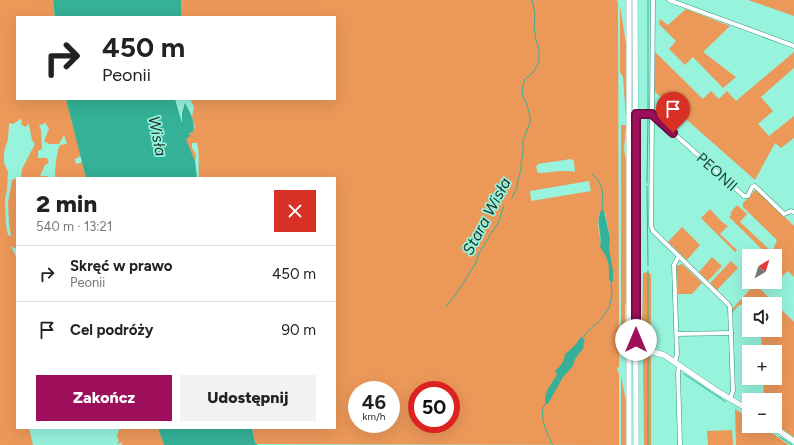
<!DOCTYPE html>
<html lang="pl">
<head>
<meta charset="utf-8">
<style>
  :root { --surface:#fff; --page:#f2f2f2; --text:#222; --muted:#767676; --line:#e0e0e0; --accent:#9d0e5b }
  body { margin:0; font-family:Figtree,sans-serif; background:var(--page); color:var(--text); height:100vh; display:flex; flex-direction:column; font-size:15px; white-space:nowrap }
  * { box-sizing:border-box; margin:0 }
  p { font-size:13px; color:var(--muted) }
  .icon { flex:none; width:22px; height:22px; fill:none; stroke:currentColor; stroke-width:2; stroke-linecap:round; stroke-linejoin:round }
  .map { position:relative; flex:1; overflow:hidden }
  .sheet { position:absolute; left:16px; top:177px; width:320px; height:252px; display:flex; flex-direction:column; background:var(--surface); border-radius:0px; box-shadow:0 4px 16px #0002 }
  .sheet>* { flex:none }
  .banner { position:absolute; left:16px; top:16px; width:320px; height:84px; border-radius:0px; box-shadow:0 4px 16px #0002; background:#fff; color:var(--text); overflow:hidden }
  .needle { width:26px; rotate:38deg }
  .tools { position:absolute; left:742px; top:249px; display:grid; gap:8px }
  .tools a { display:grid; place-items:center; width:40px; height:40px; border-radius:0px; background:var(--surface); box-shadow:0 4px 16px #0002; font-size:20px }
  .speed { position:absolute; left:348px; top:381px; display:flex; gap:8px; font-size:20px; font-weight:700; text-align:center }
  .speed>* { display:grid; place-content:center; width:52px; height:52px; border-radius:50%; background:var(--surface); box-shadow:0 4px 16px #0002; line-height:1 }
  .speed small { font-size:10px; font-weight:400 }
  .speed .limit { border:6px solid #d22; background:#fff; color:#111 }
  .pin { position:absolute; display:grid; place-items:center; width:34px; height:34px; color:#fff; margin:-41px -17px; border-radius:50% 50% 50% 0; rotate:-45deg; box-shadow:0 0 4px #0007 }
  .pin .icon { rotate:45deg }
  .me { position:absolute; width:44px; margin:-22px; rotate:0deg; stroke-linejoin:round; filter:drop-shadow(0 0 3px #0008) }
  .turn { display:flex; align-items:center; gap:14px; height:84px; padding:0 20px; font-size:18px }
  .turn .icon { width:52px; height:52px; stroke-width:2.5 }
  .turn b { display:block; font-size:28px; line-height:34px }
  .round { display:grid; place-items:center; flex:none; width:42px; height:42px; border-radius:0px; background:var(--page) }
  .head { display:flex; align-items:center; justify-content:space-between; height:68px; padding:0 20px }
  h1 { font-size:24px; font-weight:800; line-height:30px }
  .primary-button { display:flex; gap:8px; margin-top:auto; padding:8px 20px }
  .primary-button a { flex:1; height:46px; border-radius:0px; background:var(--accent); color:#fff; font-size:16px; font-weight:800; line-height:46px; text-align:center }
  .primary-button a+a { background:var(--page); color:var(--text) }
  ul { padding:0; list-style:none }
  li { display:flex; align-items:center; gap:12px; height:56px; padding:0 20px; border-top:1px solid var(--line) }
  li div { flex:1 }
  li b { display:block; font-size:15px }
  li em { font-style:normal }
  .map>svg:first-child { display:block }
  .green { fill:#ec9859; fill-rule:evenodd }
  .water { fill:#34b197 }
  .lines { fill:none; stroke-linecap:round; stroke-linejoin:round }
  .stream { stroke:#34b197; stroke-width:1 }
  .street-casing { stroke:#2f917c; stroke-width:5 }
  .secondary-casing { stroke:#2f917c; stroke-width:6 }
  .street { stroke:#fff; stroke-width:4 }
  .secondary { stroke:#fff; stroke-width:5.5 }
  .route-casing { stroke:#66093b; stroke-width:10 }
  .route { stroke:#9d0e5b; stroke-width:7 }
  .labels { text-anchor:middle; stroke-width:3.5; stroke-linejoin:round; paint-order:stroke }
  .street-label { font-size:15px; fill:#1a4138; stroke:#97f3dc }
  .water-label { font-size:16px; font-style:italic; fill:#1d3730; stroke:#97f3dc }
</style>
</head>
<body>
<div class="map">
<svg width="794" height="445" viewBox="0 0 794 445">
  <rect width="100%" height="100%" fill="#97f3dc"/>
  <!-- green -->
  <g class="green">
    <path d="M0,0H53L55,17H17V99H66L81,156L75,159L76,164L82,162L86,178H55C55,170 56,153 60,145L67,144L64,135L59,144C53,144 48,145 44,141L49,129L45,122L44,124L39,125L41,130L42,149L38,151V158H47L49,163L45,165L40,176H47L49,178H18L21,177L22,169L35,144L32,140L29,124L25,127L21,124L22,120L21,119L13,124L10,123L9,124L8,139L4,152V163L8,172L7,190L5,199L6,225L8,235L11,236L9,224L8,203L12,180L17,178V249L11,246L17,259V428H29L33,445H0Z"/>
    <path d="M162,0H617L618,3L619,342V367L617,368L619,374V445L257,444L255,443L252,428H335V178H199C198,166 200,155 197,143H192V148C195,152 197,156 195,161L191,151L171,144L168,139L188,136L195,127L192,117L194,107L190,99H335V17H165ZM571,159L574,161L575,172C564,169 550,173 538,173L536,167L538,164ZM589,181L591,191L531,201L530,191ZM605,212L610,238L607,245L601,243L598,225L599,214ZM357,390H391V424H357ZM417,390H451V424H417Z"/>
    <path d="M748,0H794V16Z"/>
    <path d="M620,6L626,44L627,119H626L623,77L620,72Z"/>
    <path d="M686,9L730,26L703,52L736,77L723,88L693,57L685,65L669,49L676,41L659,24L660,19L668,25Z"/>
    <path d="M654,51L703,99L711,91L719,99L727,91L736,101L794,52V68L761,97L773,111L758,124L769,136L794,116V138L781,148L775,143L755,180L653,90Z"/>
    <path d="M621,125H626L624,150L627,166V294L625,307V322L626,339H621Z"/>
    <path d="M756,189L794,226V277L788,271L781,277L775,271V256H769L729,217L732,214L730,213L737,205L747,214L740,222L772,252L777,240L743,207V203L749,197Z"/>
    <path d="M710,209L722,222L728,226L720,234L737,250L735,252L701,218Z"/>
    <path d="M682,227L700,245L687,260L668,242Z"/>
    <path d="M712,257L722,266L708,281L699,272Z"/>
    <path d="M731,261L738,268L717,290L710,283Z"/>
    <path d="M682,264L702,283L692,294H678L676,266Z"/>
    <path d="M645,272L651,274V346L654,347L645,346L642,341L643,274Z"/>
    <path d="M755,284L794,322V437L776,425L777,423L775,422V400H764L763,378H775V352H762L761,330H775V304L739,305L733,312V308Z"/>
    <path d="M644,356H651V445H644L643,358Z"/>
    <path d="M621,376L626,401L627,445H621Z"/>
    <path d="M735,409L749,418V426H762L789,445H736Z"/>
    <path d="M120,428H158L164,445H122V442L118,444L117,443L119,441L117,435Z"/>
    <path d="M732,430L733,445H708L707,431Z"/>
  </g>
  <!-- water -->
  <g class="water">
    <path d="M53,0H181V17H55Z"/>
    <path d="M66,99H175L182,123V113L185,103C190,112 196,122 193,132L190,133L189,135H191L186,139L195,161L197,178H86Z"/>
    <path d="M602,209L604,211L610,238L609,248L613,271V281L611,283C608,278 609,275 609,269C609,261 605,254 600,247C603,235 594,220 602,209Z"/>
    <path d="M582,337L585,341L583,344L584,347L575,359L573,366L563,377L548,404L545,403C544,391 552,384 557,374L555,371C559,368 565,361 565,354C570,350 577,344 580,338Z"/>
    <path d="M158,428H252L255,443L258,445H164Z"/>
  </g>
  <g class="lines">
    <!-- stream -->
    <g class="stream">
      <path d="M648,111V0"/>
      <path d="M592,174C593,176 595,177 597,179C604,187 603,199 602,209"/>
      <path d="M647,183L648,117"/>
      <path d="M647,186L648,266"/>
      <path d="M512,198L517,187L518,180L521,170V164L523,153V140L530,123V116L526,102L523,97L522,90L525,79L533,73L539,62V49L536,40L534,27L535,14L532,0"/>
      <path d="M648,271V345"/>
      <path d="M446,306L454,297L476,263L479,253L498,223L504,206"/>
      <path d="M582,338L591,328L599,322L609,308L612,295L611,283"/>
      <path d="M684,374L726,402"/>
      <path d="M546,403C537,412 547,435 553,445"/>
      <path d="M747,415L749,416"/>
      <path d="M764,426L775,433"/>
      <path d="M780,437L792,445"/>
      <path d="M648,445V356"/>
    </g>
    <defs>
      <g id="street">
        <path d="M653,0L651,226L653,231L728,304L730,307L733,391L730,399"/>
        <path d="M669,0L794,46"/>
        <path d="M636,114H652L744,196H748L752,187L755,186L784,214L791,211L794,212"/>
        <path d="M677,334L731,333"/>
        <path d="M675,362L677,354L674,265L676,261L679,256"/>
        <path d="M679,365L678,373L680,445"/>
      </g>
      <g id="secondary">
        <path d="M629,0V445"/>
        <path d="M635,0L636,445"/>
        <path d="M632,351L653,352L664,355L717,391L749,410"/>
        <path d="M772,426L794,441"/>
      </g>
    </defs>
    <!-- street casing -->
    <use href="#street" class="street-casing"/>
    <!-- secondary casing -->
    <use href="#secondary" class="secondary-casing"/>
    <!-- street -->
    <use href="#street" class="street"/>
    <!-- secondary -->
    <use href="#secondary" class="secondary"/>
  </g>
  <g class="lines">
    <defs>
      <path id="route" d="M636,340V114H652L673,133"/>
    </defs>
    <!-- route casing -->
    <use href="#route" class="route-casing"/>
    <!-- route -->
    <use href="#route" class="route"/>
  </g>
  <g class="labels">
    <!-- street labels -->
    <g class="street-label">
      <text transform="translate(717 172) rotate(42)" y="5">PEONII</text>
    </g>
    <!-- water labels -->
    <g class="water-label">
      <text transform="translate(158 136) rotate(79)" y="6">Wisła</text>
      <text transform="translate(486 216) rotate(-62)" y="6">Stara Wisła</text>
    </g>
  </g>
</svg>
<div class="tools">
<a><svg class="needle" viewBox="-14 -14 28 28"><path d="M0-13l5 13h-10z" fill="#e53935"/><path d="M0 13l5-13h-10z" fill="#767676"/></svg></a>
<a><svg class="icon" aria-label="sound" viewBox="0 0 24 24"><path d="M4 9h4l5-4v14l-5-4H4zM17 9q2 3 0 6"/></svg></a>
<a>+</a>
<a>−</a>
</div>
<div class="speed"><div>46<small>km/h</small></div><div class="limit">50</div></div>
<div class="pin" style="left:673px;top:133px;background:#d93025"><svg class="icon" aria-label="arrive" viewBox="0 0 24 24"><path d="M6 21V4h12l-3 4 3 4H6"/></svg></div>
<svg class="me" style="left:636px;top:340px" viewBox="-20 -20 40 40"><circle r="19" fill="#fff"/><path d="M0-13L10 11 0 6-10 11z" fill="#9d0e5b"/></svg>
<div class="banner">
<div class="turn"><svg class="icon" aria-label="right" viewBox="0 0 24 24"><path d="M7 20v-9h11M14 6l5 5-5 5"/></svg><div><b>450 m</b>Peonii</div></div>
</div>
<section class="sheet">
<div class="head"><div><h1>2 min</h1><p>540 m · 13:21</p></div><a class="round" style="background:#d93025;color:#fff"><svg class="icon" aria-label="close" viewBox="0 0 24 24"><path d="M6 6l12 12M18 6L6 18"/></svg></a></div>
<ul>
<li><svg class="icon" aria-label="right" viewBox="0 0 24 24"><path d="M7 20v-9h11M14 6l5 5-5 5"/></svg><div><b>Skręć w prawo</b><p>Peonii</p></div><em>450 m</em></li>
<li><svg class="icon" aria-label="arrive" viewBox="0 0 24 24"><path d="M6 21V4h12l-3 4 3 4H6"/></svg><div><b>Cel podróży</b></div><em>90 m</em></li>
</ul>
<div class="primary-button"><a>Zakończ</a><a>Udostępnij</a></div>
</section>
</div>
</body>
</html>
